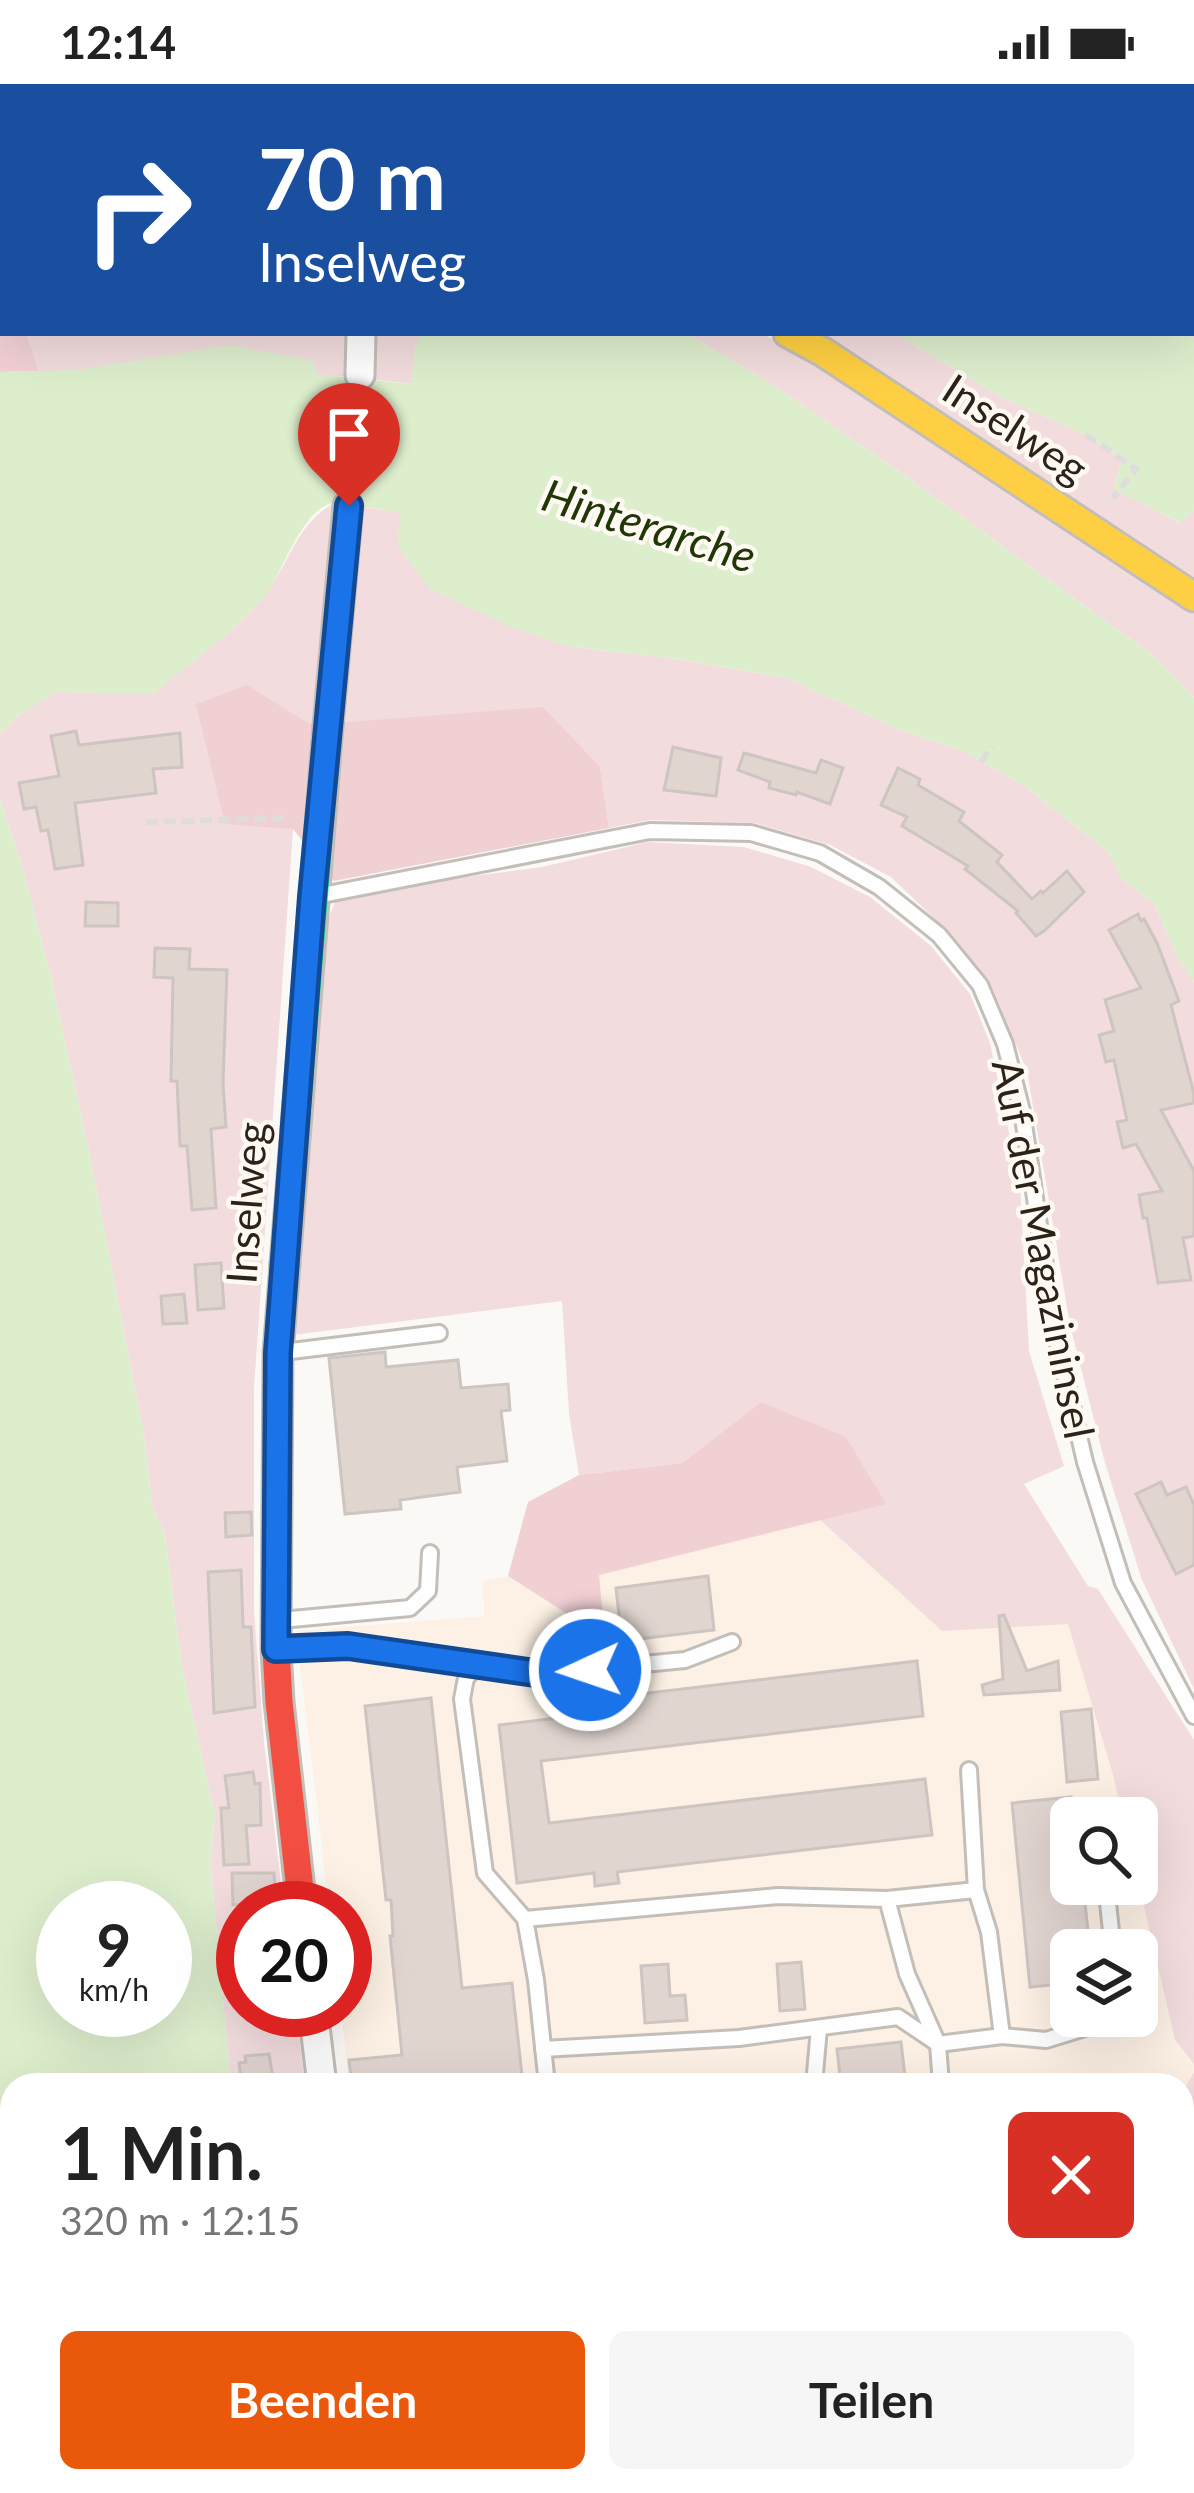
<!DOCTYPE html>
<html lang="de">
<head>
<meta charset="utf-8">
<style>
  :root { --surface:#fff; --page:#f6f6f6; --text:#222; --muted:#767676; --accent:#ea580c }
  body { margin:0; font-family:Lato,sans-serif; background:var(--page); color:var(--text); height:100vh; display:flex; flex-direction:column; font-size:45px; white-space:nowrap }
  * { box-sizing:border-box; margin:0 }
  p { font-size:39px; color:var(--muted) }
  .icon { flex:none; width:66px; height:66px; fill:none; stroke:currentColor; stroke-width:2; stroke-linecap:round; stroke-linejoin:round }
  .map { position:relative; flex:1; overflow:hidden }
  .details { position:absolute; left:0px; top:1989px; width:1194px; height:420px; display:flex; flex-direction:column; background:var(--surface); border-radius:36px 36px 0 0; box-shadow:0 12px 48px #0002 }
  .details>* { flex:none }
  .hud { position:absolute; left:0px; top:0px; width:1194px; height:252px; box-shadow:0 12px 48px #0002; background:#1a4fa0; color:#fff; overflow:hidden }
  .fabs { position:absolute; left:1050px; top:1713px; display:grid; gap:24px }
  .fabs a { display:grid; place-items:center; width:108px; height:108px; border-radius:18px; background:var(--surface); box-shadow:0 12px 48px #0002; font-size:60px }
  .speed { position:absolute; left:36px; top:1797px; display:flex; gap:24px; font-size:60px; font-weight:700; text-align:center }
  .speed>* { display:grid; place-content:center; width:156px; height:156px; border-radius:50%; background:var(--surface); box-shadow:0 12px 48px #0002; line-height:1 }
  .speed small { font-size:30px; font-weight:400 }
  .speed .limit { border:18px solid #d22; background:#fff; color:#111 }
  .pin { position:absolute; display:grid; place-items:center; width:102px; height:102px; color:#fff; margin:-123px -51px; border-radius:50% 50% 50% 0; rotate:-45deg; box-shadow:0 0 12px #0007 }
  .pin .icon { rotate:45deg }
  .me { position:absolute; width:132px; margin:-66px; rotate:267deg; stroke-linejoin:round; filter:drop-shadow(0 0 9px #0008) }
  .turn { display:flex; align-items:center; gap:42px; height:252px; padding:0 60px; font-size:54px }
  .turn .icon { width:156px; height:156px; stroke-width:2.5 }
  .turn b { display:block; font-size:84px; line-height:102px }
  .round { display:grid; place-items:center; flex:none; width:126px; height:126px; border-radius:18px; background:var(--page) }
  .summary { display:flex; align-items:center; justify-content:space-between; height:204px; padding:0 60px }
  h1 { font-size:72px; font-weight:700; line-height:90px }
  .cta { display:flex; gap:24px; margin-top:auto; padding:24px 60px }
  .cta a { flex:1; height:138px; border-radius:18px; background:var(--accent); color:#fff; font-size:48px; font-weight:700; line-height:138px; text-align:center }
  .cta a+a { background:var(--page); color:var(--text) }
  .status { display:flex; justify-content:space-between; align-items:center; height:84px; padding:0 60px; background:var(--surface); direction:ltr }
  .status svg { height:33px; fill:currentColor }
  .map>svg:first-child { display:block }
  .built { fill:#fdf1e5; fill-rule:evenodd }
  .green { fill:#f2dcde }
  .forest { fill:#f1d0d4 }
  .water { fill:#ddeecd; fill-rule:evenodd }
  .building { fill:#e1d5d0; stroke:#cdc5c1; stroke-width:3 }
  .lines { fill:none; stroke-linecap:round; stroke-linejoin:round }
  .lane-casing { stroke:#c3beb7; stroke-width:20 }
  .street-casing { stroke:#c3beb7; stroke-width:33 }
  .fast-casing { stroke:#c3beb7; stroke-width:33 }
  .slow-casing { stroke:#c3beb7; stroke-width:33 }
  .jam-casing { stroke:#c3beb7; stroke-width:33 }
  .path { stroke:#dedddc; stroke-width:6; stroke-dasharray:12 6; stroke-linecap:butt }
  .lane { stroke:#fefefe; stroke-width:14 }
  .street { stroke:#fefefe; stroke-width:27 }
  .fast { stroke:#16e098; stroke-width:27 }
  .slow { stroke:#ffcf43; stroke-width:27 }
  .jam { stroke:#f24e42; stroke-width:27 }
  .route-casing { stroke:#114b97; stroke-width:30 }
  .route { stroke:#1a73e8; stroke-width:21 }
  .labels { text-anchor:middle; stroke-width:9; stroke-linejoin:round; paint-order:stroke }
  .street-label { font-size:42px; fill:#2c2318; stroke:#fef9f3 }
  .water-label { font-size:45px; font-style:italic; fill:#203806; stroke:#fef9f3 }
</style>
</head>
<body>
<div class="status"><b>12:14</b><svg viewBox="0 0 49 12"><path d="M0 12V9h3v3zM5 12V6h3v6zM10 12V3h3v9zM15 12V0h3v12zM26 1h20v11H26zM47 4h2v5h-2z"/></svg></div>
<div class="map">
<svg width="1194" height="2409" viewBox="0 0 1194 2409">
  <rect width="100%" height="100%" fill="#fbf9f6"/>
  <!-- built -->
  <path class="built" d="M819,1435L942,1547L1068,1539L1113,1691L1123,1734H1071V1800H1137V1793L1175,1956L1194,1980V1988L1182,2010V2001H349L341,1926H345V1824H329L296,1547L484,1532L483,1497L508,1492L604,1553L598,1491ZM1071,1866H1137V1932H1071Z"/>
  <!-- green -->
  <g class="green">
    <path d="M0,0H199L198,3H3V243H0Z"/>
    <path d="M793,0H1194V255L1185,249H1191V3H799Z"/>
    <path d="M26,249H348L345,292L39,287Z"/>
    <path d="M376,249H421L416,261L412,300L371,295Z"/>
    <path d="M686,249H761L812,277L1194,530V613L1151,570L903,390L770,299Z"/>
    <path d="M822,249H894L1001,313L1086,351L1122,376L1114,404L1180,439L1194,426V493Z"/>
    <path d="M334,419L400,428L567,562L676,575L787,594L898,645L961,666L1023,701L1108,768L1122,795L1155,821L1176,871L1194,898V1605L1142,1496L1105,1379L1070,1241L1027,987L991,901L943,843L891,793L830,761L755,739L650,736L609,744L600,683L293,745L254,1304V1526L264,1658L284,1824H243V1926H296L305,2001H231L210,1777L215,1732L181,1578L165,1450L152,1423L145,1356L89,1067L50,888L23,786L0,715V650L19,631L55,608L153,609C189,579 239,546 267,508C291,476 296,441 334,419Z"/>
    <path d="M648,758L744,763L811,783L870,813L931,862L970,910L990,959L1020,1101L1029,1267L1064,1382L1024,1400L1088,1502L1098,1505L1194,1656V1980L1175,1956L1137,1793V1734H1123L1113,1691L1068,1540L942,1547L819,1435L886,1419L761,1318L682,1379L579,1391L569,1330L562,1217L293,1251L322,849L336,816L458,794L542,783Z"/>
    <path d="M1194,1988V2409H445L447,2397H1182V2010Z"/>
    <path d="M275,2397H352L355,2409H278Z"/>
  </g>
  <!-- forest -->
  <g class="forest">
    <path d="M0,243H3V249H26L39,287L0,288Z"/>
    <path d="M247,601L311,641L543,623L600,683L609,744L334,797L293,745L225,740L196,620Z"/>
    <path d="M761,1318L846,1353L886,1420L599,1491L605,1554L508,1492L528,1418L579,1391L682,1379Z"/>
  </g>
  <!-- water -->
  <g class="water">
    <path d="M324,0H793L799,3H334Z"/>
    <path d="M421,249H686L770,299L903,390L1151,570L1194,613V898L1176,871L1155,821L1122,795L1108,768L1023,701L961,666L898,645L787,594L676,575L567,562L509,542L430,505L398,463L399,428C388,427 340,418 333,419C303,424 283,487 267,509C237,547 190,579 153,610L56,608L19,631L0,650V288L77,286L229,261L312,276L318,290L411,300L416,260Z"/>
    <path d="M894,249H1185L1194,255V426L1181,439L1114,405L1122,376L1086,351L1001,313Z"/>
    <path d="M0,715L23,786L50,888L89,1067L145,1356L152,1423L165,1450L181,1578L215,1732L210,1777L231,2001H12V2397H275L278,2409H0ZM165,1824V1926H63V1824Z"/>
  </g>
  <!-- building -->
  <g class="building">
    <path d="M76,647L79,661L180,649L182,683L153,685L156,709L75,719L83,781L55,785L48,746L41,747L36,723L24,725L19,699L59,692L51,652Z"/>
    <path d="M673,663L721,674L716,712L664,706Z"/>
    <path d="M744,669L816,689L821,676L843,684L830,720L797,708L796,711L769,704L770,698L738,686Z"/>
    <path d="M898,684L920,695L918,701L964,728L959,737L1002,771L997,778L1032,815L1041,807L1043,809L1067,787L1084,808L1044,847L1036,852L1016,829L1018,827L965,785L968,782L902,742L907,733L881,721Z"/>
    <path d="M86,818L118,819V842H85Z"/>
    <path d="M1138,830L1141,837L1144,835L1157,859L1179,917L1171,921L1194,1010V1019L1161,1026L1194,1087V1152L1183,1154L1191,1196L1158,1199L1147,1134H1143L1139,1111L1162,1107L1136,1060L1123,1064L1117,1038L1127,1036L1114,976L1106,978L1099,951L1114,947L1105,916L1141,904L1109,846Z"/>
    <path d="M155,864L190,865L189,885L227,886L223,999L226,1043L211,1045L216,1124L192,1126L187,1062H180L177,997H171L173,894L154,893Z"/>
    <path d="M221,1179L224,1224L198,1226L195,1181Z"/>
    <path d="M184,1210L187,1239L163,1240L161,1212Z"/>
    <path d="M385,1268L386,1283L458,1276L461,1304L508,1300L510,1326L501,1327L507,1377L457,1383L460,1408L400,1416L401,1425L345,1430L329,1274Z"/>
    <path d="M1161,1398L1167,1411L1186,1403L1194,1421V1481L1176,1490L1136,1410Z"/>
    <path d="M251,1428L252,1451L226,1453L225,1429Z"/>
    <path d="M241,1486L243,1543H251L255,1623L214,1629L208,1488Z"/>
    <path d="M708,1492L714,1546L622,1557L616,1504Z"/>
    <path d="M1004,1531L1027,1587L1058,1577L1060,1606L984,1611L982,1601L1003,1595L999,1532Z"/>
    <path d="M917,1577L923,1632L541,1677L549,1739L925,1695L932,1751L617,1788L619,1799L595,1802L594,1789L517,1799L499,1641L573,1632L572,1618Z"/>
    <path d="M431,1614L462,1904L512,1899L523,2001H352L349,1976L402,1971L390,1852H393L391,1816H386L365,1622Z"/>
    <path d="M1091,1625L1098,1695L1067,1698L1061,1628Z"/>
    <path d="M253,1688L255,1700L260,1699L261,1741L246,1742L249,1780L224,1781L221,1724H229L225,1692Z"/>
    <path d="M1071,1713V1800H1083L1090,1866H1071V1899L1030,1903L1012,1719Z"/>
    <path d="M232,1789H274L276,1819L233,1821Z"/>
    <path d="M801,1878L805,1925L780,1927L777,1880Z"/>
    <path d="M668,1880L670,1912L685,1911L687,1936L645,1939L641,1882Z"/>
    <path d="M901,1958L906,2001H841L837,1965Z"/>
    <path d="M269,1970L274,2001H242L239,1979L246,1978L245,1972Z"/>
  </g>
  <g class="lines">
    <defs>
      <g id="lane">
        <path d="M317,812L650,747L751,749L820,769L879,803L939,851L980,901L1005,960L1022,1027L1055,1248L1085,1378L1123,1499L1194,1632"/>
        <path d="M283,1268L439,1249"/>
        <path d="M281,1536L410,1524L428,1507L430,1469"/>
        <path d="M281,1564L348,1562L542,1590L685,1576L732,1558"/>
        <path d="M477,1583L466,1594L462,1615L485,1789L525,1835L536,1896L547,2001"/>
        <path d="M969,1686L976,1806"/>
        <path d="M1099,1731L1100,1734"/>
        <path d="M1106,1800L1113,1866"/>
        <path d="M887,1815L976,1806L989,1848L1002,1952"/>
        <path d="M525,1835L778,1812L887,1815L907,1890L938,1960L941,2001"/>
        <path d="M543,1965L739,1954L898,1933L938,1960L1002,1952L1046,1956L1098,1940L1100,1932"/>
        <path d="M814,2001L819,1944"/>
        <path d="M1182,2350L1194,2348"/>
      </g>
      <g id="street">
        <path d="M360,291L361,249"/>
        <path d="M313,1926L322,2001"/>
        <path d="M402,2397L407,2409"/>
      </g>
      <path id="fast" d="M285,1180L328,642"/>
      <path id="slow" d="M788,249L823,268L1194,513"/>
      <g id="jam">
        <path d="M328,642L348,422"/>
        <path d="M285,1180L278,1269L276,1565L279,1618L302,1824"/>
      </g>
    </defs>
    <!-- lane casing -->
    <use href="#lane" class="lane-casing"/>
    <!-- street casing -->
    <use href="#street" class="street-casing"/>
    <!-- fast casing -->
    <use href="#fast" class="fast-casing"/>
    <!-- slow casing -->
    <use href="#slow" class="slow-casing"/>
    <!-- jam casing -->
    <use href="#jam" class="jam-casing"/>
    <!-- path -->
    <g class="path">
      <path d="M1086,351L1136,385L1113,414"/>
      <path d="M981,678L992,662"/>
      <path d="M146,738L287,734"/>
    </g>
    <!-- lane -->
    <use href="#lane" class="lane"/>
    <!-- street -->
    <use href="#street" class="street"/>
    <!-- fast -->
    <use href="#fast" class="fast"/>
    <!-- slow -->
    <use href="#slow" class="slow"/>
    <!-- jam -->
    <use href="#jam" class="jam"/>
  </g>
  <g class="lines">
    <defs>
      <path id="route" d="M349,422L312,813L278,1269L276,1565L348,1562L542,1590L590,1586"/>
    </defs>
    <!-- route casing -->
    <use href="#route" class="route-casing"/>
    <!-- route -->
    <use href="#route" class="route"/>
  </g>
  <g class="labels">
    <!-- street labels -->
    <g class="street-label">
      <text transform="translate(1015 345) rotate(33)" y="15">Inselweg</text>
      <text transform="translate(247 1119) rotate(-86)" y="15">Inselweg</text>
      <text transform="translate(1043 1165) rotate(79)" y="15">Auf der Magazininsel</text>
    </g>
    <!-- water labels -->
    <g class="water-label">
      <text transform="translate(649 442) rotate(17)" y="16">Hinterarche</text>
    </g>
  </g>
</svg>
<div class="fabs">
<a><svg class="icon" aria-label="search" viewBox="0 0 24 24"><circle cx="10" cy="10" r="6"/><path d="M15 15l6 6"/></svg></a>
<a><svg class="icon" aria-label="layers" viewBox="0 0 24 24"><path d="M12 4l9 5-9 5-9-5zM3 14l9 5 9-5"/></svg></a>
</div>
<div class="speed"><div>9<small>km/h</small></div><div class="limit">20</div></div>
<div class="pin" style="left:349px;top:422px;background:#d93025"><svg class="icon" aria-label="arrive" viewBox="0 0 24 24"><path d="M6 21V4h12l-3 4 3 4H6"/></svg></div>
<svg class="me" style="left:590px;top:1586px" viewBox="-20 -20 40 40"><circle r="17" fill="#1a73e8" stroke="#fff" stroke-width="3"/><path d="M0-11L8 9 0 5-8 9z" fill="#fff"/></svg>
<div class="hud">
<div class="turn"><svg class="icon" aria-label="right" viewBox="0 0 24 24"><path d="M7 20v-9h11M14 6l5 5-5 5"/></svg><div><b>70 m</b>Inselweg</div></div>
</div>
<section class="details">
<div class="summary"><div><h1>1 Min.</h1><p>320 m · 12:15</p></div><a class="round" style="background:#d93025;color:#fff"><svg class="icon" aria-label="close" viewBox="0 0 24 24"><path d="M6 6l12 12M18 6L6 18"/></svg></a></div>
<div class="cta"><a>Beenden</a><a>Teilen</a></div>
</section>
</div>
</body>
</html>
